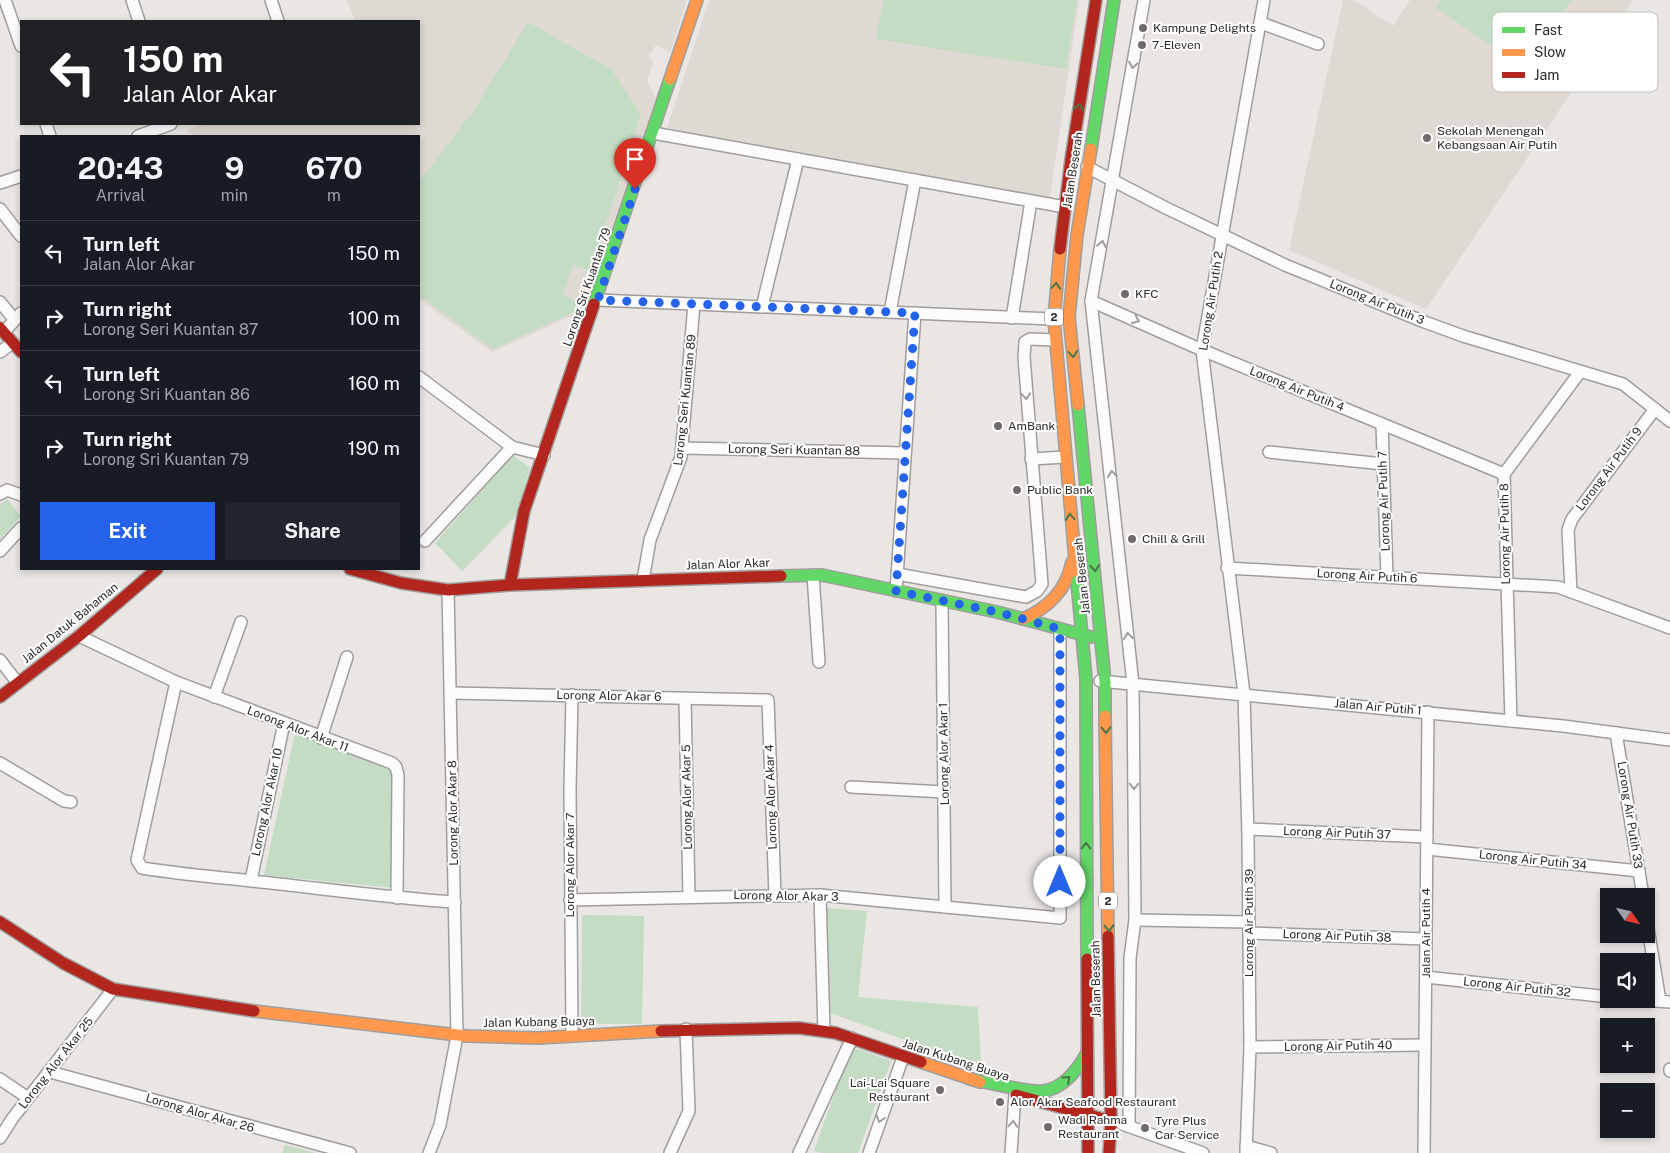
<!DOCTYPE html>
<html lang="en">
<head>
<meta charset="utf-8">
<style>
  :root { --surface:#171b24; --page:#20242c; --text:#f1f3f6; --muted:#9ea1a6; --line:#363941; --accent:#2563eb }
  body { margin:0; font-family:"Public Sans",sans-serif; background:var(--page); color:var(--text); height:100vh; display:flex; flex-direction:column; font-size:19px; white-space:nowrap }
  * { box-sizing:border-box; margin:0 }
  p { font-size:16px; color:var(--muted) }
  .icon { flex:none; width:28px; height:28px; fill:none; stroke:currentColor; stroke-width:2; stroke-linecap:round; stroke-linejoin:round }
  .map { position:relative; flex:1; overflow:hidden }
  .details { position:absolute; left:20px; top:135px; width:400px; height:435px; display:flex; flex-direction:column; background:var(--surface); border-radius:0px; box-shadow:0 2px 8px #0003 }
  .details>* { flex:none }
  .hud { position:absolute; left:20px; top:20px; width:400px; height:105px; border-radius:0px; box-shadow:0 2px 8px #0003; background:#202124; color:#fff; overflow:hidden }
  .needle { width:32px; rotate:124deg }
  .fabs { position:absolute; left:1600px; top:888px; display:grid; gap:10px }
  .fabs a { display:grid; place-items:center; width:55px; height:55px; border-radius:0px; background:var(--surface); box-shadow:0 2px 8px #0003; font-size:25px }
  .pin { position:absolute; display:grid; place-items:center; width:42px; height:42px; color:#fff; margin:-51px -21px; border-radius:50% 50% 50% 0; rotate:-45deg; box-shadow:0 0 5px #0007 }
  .pin .icon { rotate:45deg }
  .me { position:absolute; width:55px; margin:-28px; rotate:0deg; stroke-linejoin:round; filter:drop-shadow(0 0 4px #0008) }
  .turn { display:flex; align-items:center; gap:18px; height:105px; padding:0 20px; font-size:22px }
  .turn .icon { width:65px; height:65px; stroke-width:2.5 }
  .turn b { display:block; font-size:35px; line-height:42px }
  .eta { display:flex; justify-content:space-evenly; align-items:center; height:85px; text-align:center }
  .eta b { font-size:30px; font-weight:700; line-height:35px }
  .cta { display:flex; gap:10px; margin-top:auto; padding:10px 20px }
  .cta a { flex:1; height:58px; border-radius:0px; background:var(--accent); color:#fff; font-size:20px; font-weight:700; line-height:58px; text-align:center }
  .cta a+a { background:var(--page); color:var(--text) }
  ul { padding:0; list-style:none }
  li { display:flex; align-items:center; gap:15px; height:65px; padding:0 20px; border-top:1px solid var(--line) }
  li div { flex:1 }
  li b { display:block; font-size:19px }
  li em { font-style:normal }
  .map>svg:first-child { display:block }
  .built { fill:#dfd9d3 }
  .green { fill:#c4dcc3 }
  .lines { fill:none; stroke-linecap:round; stroke-linejoin:round }
  .street-casing { stroke:#a09e9d; stroke-width:14 }
  .fast-casing { stroke:#a09e9d; stroke-width:14 }
  .slow-casing { stroke:#a09e9d; stroke-width:14 }
  .jam-casing { stroke:#a09e9d; stroke-width:14 }
  .street { stroke:#fcfbfb; stroke-width:11 }
  .fast { stroke:#63d668; stroke-width:11 }
  .slow { stroke:#ff974d; stroke-width:11 }
  .jam { stroke:#b3261e; stroke-width:11 }
  .oneway { stroke:#9e9c9c }
  .oneway2 { stroke:#447745 }
  .route { stroke:#2563eb; stroke-width:9; stroke-dasharray:0 16.2 }
  .poi-dot { fill:#6e6b6a; stroke:#fff; stroke-width:2 }
  .labels { text-anchor:middle; stroke-width:4; stroke-linejoin:round; paint-order:stroke }
  .shield { fill:#fff; stroke:#6b6968; stroke-width:1 }
  .shield-label { font-size:11px; font-weight:bold; fill:#2b2928 }
  .poi-label { font-size:12px; fill:#2b2928; stroke:#fff; text-anchor:start }
  .street-label { font-size:12px; fill:#2b2928; stroke:#fff }
  .key { fill:#fff; stroke:#bfbfbe; stroke-width:1 }
  .key-label { font-size:14px; fill:#2b2928 }
</style>
</head>
<body>
<div class="map">
<svg width="1670" height="1153" viewBox="0 0 1670 1153">
  <rect width="100%" height="100%" fill="#e9e6e4"/>
  <!-- built -->
  <g class="built">
    <path d="M346,0H687L670,53L656,45L648,56L653,62L647,81L656,98L583,311L492,352L419,299V136H194L185,130L206,124H419V21H355Z"/>
    <path d="M709,0H1079L1049,204L833,165L667,128Z"/>
    <path d="M1343,0H1354L1393,26L1410,0H1633L1426,309L1289,250Z"/>
  </g>
  <!-- green -->
  <g class="green">
    <path d="M883,0H1077L1066,69L876,39Z"/>
    <path d="M1441,0H1571L1525,68L1436,8Z"/>
    <path d="M528,22L612,70L641,114L591,271L573,265L562,295L580,302L578,310L493,349L419,295V182L474,110Z"/>
    <path d="M513,455L530,468L515,517L462,571L435,543Z"/>
    <path d="M7,499L21,516L0,539V504Z"/>
    <path d="M295,733L395,767L394,888L264,875Z"/>
    <path d="M824,908L867,911L858,997L978,1007L981,1067L827,1012Z"/>
    <path d="M582,915L644,916L642,1024H581Z"/>
    <path d="M851,1047L891,1061L858,1153H821L814,1151Z"/>
    <path d="M285,1145L316,1153H282Z"/>
  </g>
  <g class="lines">
    <defs>
      <g id="street">
        <path d="M5,0L21,46"/>
        <path d="M132,0L139,21"/>
        <path d="M271,0L278,21"/>
        <path d="M1261,23L1318,44"/>
        <path d="M46,124L50,136"/>
        <path d="M653,133L1065,207"/>
        <path d="M138,136L171,124"/>
        <path d="M1087,167L1166,208L1285,265L1422,321L1463,336L1623,384L1670,421"/>
        <path d="M0,183L21,176"/>
        <path d="M0,209L21,236"/>
        <path d="M598,300L1054,319"/>
        <path d="M1091,301L1202,350L1504,474"/>
        <path d="M0,302L14,319"/>
        <path d="M762,307L798,159"/>
        <path d="M890,312L915,180"/>
        <path d="M1012,318L1031,201"/>
        <path d="M4,332L21,313"/>
        <path d="M0,352L12,343"/>
        <path d="M419,377L512,447L544,455"/>
        <path d="M1382,424L1387,577"/>
        <path d="M682,448L905,453"/>
        <path d="M1269,452L1383,464"/>
        <path d="M1031,459L1065,457"/>
        <path d="M0,494L7,490L21,495"/>
        <path d="M425,541L512,447"/>
        <path d="M0,551L21,528"/>
        <path d="M1227,568L1558,587L1670,628"/>
        <path d="M897,574L1026,597L1037,591L1042,584L1024,357L1025,342L1030,339L1054,340"/>
        <path d="M813,575L819,662"/>
        <path d="M643,580L650,540L681,457L694,304"/>
        <path d="M896,591L915,313"/>
        <path d="M1571,592L1568,530L1572,519L1655,409"/>
        <path d="M942,601L945,907"/>
        <path d="M79,636L176,682L392,763L396,767L398,775L397,898"/>
        <path d="M0,660L17,682"/>
        <path d="M1100,681L1563,726L1670,740"/>
        <path d="M176,682L137,860L142,868C179,874 215,877 252,881C320,888 387,898 455,902"/>
        <path d="M451,693L768,700L775,895"/>
        <path d="M572,695L570,789L572,1035"/>
        <path d="M214,697L241,622"/>
        <path d="M685,698L689,897"/>
        <path d="M1511,721L1504,474L1580,372"/>
        <path d="M1616,733L1643,896"/>
        <path d="M321,738L347,657"/>
        <path d="M0,763L64,801L71,802"/>
        <path d="M851,787L944,792"/>
        <path d="M1248,829L1427,837"/>
        <path d="M1427,849L1639,871"/>
        <path d="M251,880L284,723"/>
        <path d="M820,895L824,1031"/>
        <path d="M570,900L820,895L1060,918V629"/>
        <path d="M1646,916L1660,1001"/>
        <path d="M1135,920L1249,922"/>
        <path d="M1249,933L1426,939"/>
        <path d="M1426,977L1609,997"/>
        <path d="M1630,999L1670,1002"/>
        <path d="M1250,1047L1425,1045"/>
        <path d="M1670,1071V1069"/>
        <path d="M50,1072L350,1153"/>
        <path d="M0,1079L28,1098"/>
        <path d="M1122,1124L1203,1153"/>
        <path d="M1129,1126L1130,958L1135,920L1133,684L1091,301L1144,0"/>
        <path d="M0,1138L12,1119L113,989"/>
        <path d="M1246,1146L1271,1153"/>
        <path d="M429,1153L440,1125L457,1036L448,590"/>
        <path d="M670,1153L689,1111L686,1029"/>
        <path d="M799,1153L852,1038"/>
        <path d="M869,1153L903,1057"/>
        <path d="M1011,1153L1015,1094"/>
        <path d="M1246,1153L1250,1047L1248,835L1244,694L1202,350L1264,0"/>
        <path d="M1424,1153L1428,712"/>
      </g>
      <g id="fast">
        <path d="M1091,149L1114,0"/>
        <path d="M594,304L670,79"/>
        <path d="M1078,405L1105,682V716"/>
        <path d="M1076,571L1086,679L1087,959"/>
        <path d="M781,576L822,575L997,612L1091,637"/>
        <path d="M970,1079C986,1082 1030,1093 1044,1091C1064,1088 1078,1069 1087,1053"/>
      </g>
      <g id="slow">
        <path d="M670,79L697,0"/>
        <path d="M1060,249L1054,319L1076,571"/>
        <path d="M1078,405L1069,317L1077,235L1091,149"/>
        <path d="M1023,619C1049,607 1066,591 1072,562"/>
        <path d="M1105,716L1108,936"/>
        <path d="M254,1011L466,1036L539,1038L661,1031"/>
        <path d="M921,1062L980,1082"/>
      </g>
      <g id="jam">
        <path d="M1060,249L1071,159L1096,0"/>
        <path d="M0,328L21,352"/>
        <path d="M350,569L401,583L448,590L510,585L781,576"/>
        <path d="M510,585L524,511L594,304"/>
        <path d="M0,697L79,636L157,569"/>
        <path d="M0,922L63,963L113,989L254,1011"/>
        <path d="M1108,936L1111,1121L1109,1153"/>
        <path d="M1087,959L1088,1153"/>
        <path d="M661,1031L799,1028L836,1033L921,1062"/>
        <path d="M1016,1095L1111,1121"/>
      </g>
    </defs>
    <!-- street casing -->
    <use href="#street" class="street-casing"/>
    <!-- fast casing -->
    <use href="#fast" class="fast-casing"/>
    <!-- slow casing -->
    <use href="#slow" class="slow-casing"/>
    <!-- jam casing -->
    <use href="#jam" class="jam-casing"/>
    <!-- street -->
    <use href="#street" class="street"/>
    <!-- fast -->
    <use href="#fast" class="fast"/>
    <!-- slow -->
    <use href="#slow" class="slow"/>
    <!-- jam -->
    <use href="#jam" class="jam"/>
  </g>
  <!-- one-way arrows -->
  <defs><path id="oneway-chevron" d="M-2-3.5L2.5 0L-2 3.5" fill="none" stroke-width="1.6" stroke-linecap="round" stroke-linejoin="round" transform="scale(1.25)"/></defs>
  <g class="oneway">
    <use href="#oneway-chevron" transform="translate(1133 65) rotate(99)"/>
    <use href="#oneway-chevron" transform="translate(1102 244) rotate(-79)"/>
    <use href="#oneway-chevron" transform="translate(1136 320) rotate(24)"/>
    <use href="#oneway-chevron" transform="translate(1026 396) rotate(86)"/>
    <use href="#oneway-chevron" transform="translate(1112 474) rotate(-96)"/>
    <use href="#oneway-chevron" transform="translate(1128 636) rotate(-96)"/>
    <use href="#oneway-chevron" transform="translate(1134 786) rotate(90)"/>
    <use href="#oneway-chevron" transform="translate(880 1119) rotate(108)"/>
    <use href="#oneway-chevron" transform="translate(1013 1124) rotate(-86)"/>
  </g>
  <g class="oneway2">
    <use href="#oneway-chevron" transform="translate(1079 107) rotate(-81)"/>
    <use href="#oneway-chevron" transform="translate(1056 286) rotate(-86)"/>
    <use href="#oneway-chevron" transform="translate(1073 354) rotate(84)"/>
    <use href="#oneway-chevron" transform="translate(1070 517) rotate(-95)"/>
    <use href="#oneway-chevron" transform="translate(1095 568) rotate(84)"/>
    <use href="#oneway-chevron" transform="translate(1106 730) rotate(89)"/>
    <use href="#oneway-chevron" transform="translate(1086 846) rotate(-90)"/>
    <use href="#oneway-chevron" transform="translate(1109 928) rotate(89)"/>
    <use href="#oneway-chevron" transform="translate(1067 1079) rotate(-42)"/>
  </g>
  <g class="lines">
    <!-- route -->
    <path class="route" d="M635,189L598,300L915,313L896,591L997,612L1060,629V882"/>
  </g>
  <!-- markers -->
  <g class="poi-dot">
    <circle cx="1143" cy="28" r="5"/>
    <circle cx="1142" cy="45" r="5"/>
    <circle cx="1427" cy="138" r="5"/>
    <circle cx="1125" cy="294" r="5"/>
    <circle cx="998" cy="426" r="5"/>
    <circle cx="1017" cy="490" r="5"/>
    <circle cx="1132" cy="539" r="5"/>
    <circle cx="940" cy="1090" r="5"/>
    <circle cx="1000" cy="1102" r="5"/>
    <circle cx="1048" cy="1127" r="5"/>
    <circle cx="1145" cy="1128" r="5"/>
  </g>
  <g class="labels">
    <!-- shield labels -->
    <g class="shield">
      <rect x="1045" y="308.5" width="18" height="17" rx="4"/>
      <rect x="1099" y="892.5" width="18" height="17" rx="4"/>
    </g>
    <g class="shield-label">
      <text x="1054" y="321">2</text>
      <text x="1108" y="905">2</text>
    </g>
    <!-- poi labels -->
    <g class="poi-label">
      <text x="1153" y="32">Kampung Delights</text>
      <text x="1152" y="49">7-Eleven</text>
      <text x="1437" y="135">Sekolah Menengah<tspan x="1437" dy="14">Kebangsaan Air Putih</tspan></text>
      <text x="1135" y="298">KFC</text>
      <text x="1008" y="430">AmBank</text>
      <text x="1027" y="494">Public Bank</text>
      <text x="1142" y="543">Chill &amp; Grill</text>
      <text x="930" y="1087" text-anchor="end">Lai-Lai Square<tspan x="930" dy="14">Restaurant</tspan></text>
      <text x="1010" y="1106">Alor Akar Seafood Restaurant</text>
      <text x="1058" y="1124">Wadi Rahma<tspan x="1058" dy="14">Restaurant</tspan></text>
      <text x="1155" y="1125">Tyre Plus<tspan x="1155" dy="14">Car Service</tspan></text>
    </g>
    <!-- street labels -->
    <g class="street-label">
      <text transform="translate(1073 170) rotate(-81)" y="4">Jalan Beserah</text>
      <text transform="translate(587 287) rotate(-71)" y="4">Lorong Sri Kuantan 79</text>
      <text transform="translate(1211 301) rotate(-81)" y="4">Lorong Air Putih 2</text>
      <text transform="translate(1377 302) rotate(22)" y="4">Lorong Air Putih 3</text>
      <text transform="translate(1297 389) rotate(22)" y="4">Lorong Air Putih 4</text>
      <text transform="translate(685 400) rotate(-84)" y="4">Lorong Seri Kuantan 89</text>
      <text transform="translate(794 450) rotate(1)" y="4">Lorong Seri Kuantan 88</text>
      <text transform="translate(1609 469) rotate(-53)" y="4">Lorong Air Putih 9</text>
      <text transform="translate(1384 501) rotate(-92)" y="4">Lorong Air Putih 7</text>
      <text transform="translate(1505 534) rotate(-91)" y="4">Lorong Air Putih 8</text>
      <text transform="translate(728 564) rotate(-2)" y="4">Jalan Alor Akar</text>
      <text transform="translate(1082 576) rotate(-96)" y="4">Jalan Beserah</text>
      <text transform="translate(1367 576) rotate(3)" y="4">Lorong Air Putih 6</text>
      <text transform="translate(70 623) rotate(-39)" y="4">Jalan Datuk Bahaman</text>
      <text transform="translate(609 696) rotate(1)" y="4">Lorong Alor Akar 6</text>
      <text transform="translate(1378 707) rotate(5)" y="4">Jalan Air Putih 1</text>
      <text transform="translate(298 729) rotate(21)" y="4">Lorong Alor Akar 11</text>
      <text transform="translate(944 754) rotate(-91)" y="4">Lorong Alor Akar 1</text>
      <text transform="translate(687 797) rotate(-91)" y="4">Lorong Alor Akar 5</text>
      <text transform="translate(771 797) rotate(-92)" y="4">Lorong Alor Akar 4</text>
      <text transform="translate(267 802) rotate(-78)" y="4">Lorong Alor Akar 10</text>
      <text transform="translate(453 813) rotate(-91)" y="4">Lorong Alor Akar 8</text>
      <text transform="translate(1630 815) rotate(81)" y="4">Lorong Air Putih 33</text>
      <text transform="translate(1337 833) rotate(2)" y="4">Lorong Air Putih 37</text>
      <text transform="translate(1533 860) rotate(6)" y="4">Lorong Air Putih 34</text>
      <text transform="translate(570 865) rotate(-90)" y="4">Lorong Alor Akar 7</text>
      <text transform="translate(786 896) rotate(1)" y="4">Lorong Alor Akar 3</text>
      <text transform="translate(1249 923) rotate(-90)" y="4">Lorong Air Putih 39</text>
      <text transform="translate(1426 933) rotate(-90)" y="4">Jalan Air Putih 4</text>
      <text transform="translate(1337 936) rotate(2)" y="4">Lorong Air Putih 38</text>
      <text transform="translate(1096 979) rotate(-91)" y="4">Jalan Beserah</text>
      <text transform="translate(1517 987) rotate(6)" y="4">Lorong Air Putih 32</text>
      <text transform="translate(539 1022) rotate(-1)" y="4">Jalan Kubang Buaya</text>
      <text transform="translate(1338 1046) rotate(-1)" y="4">Lorong Air Putih 40</text>
      <text transform="translate(956 1060) rotate(18)" y="4">Jalan Kubang Buaya</text>
      <text transform="translate(56 1063) rotate(-52)" y="4">Lorong Alor Akar 25</text>
      <text transform="translate(200 1113) rotate(16)" y="4">Lorong Alor Akar 26</text>
    </g>
  </g>
  <!-- legend -->
  <rect x="1492" y="12" width="166" height="80" rx="8" class="key"/>
  <rect x="1502" y="27" width="23" height="6" fill="#63d668"/>
  <rect x="1502" y="49" width="23" height="7" fill="#ff974d"/>
  <rect x="1502" y="72" width="23" height="6" fill="#b3261e"/>
  <g class="key-label">
    <text x="1534" y="35">Fast</text>
    <text x="1534" y="57">Slow</text>
    <text x="1534" y="80">Jam</text>
  </g>
</svg>
<div class="fabs">
<a><svg class="needle" viewBox="-14 -14 28 28"><path d="M0-13l5 13h-10z" fill="#e53935"/><path d="M0 13l5-13h-10z" fill="#9ea1a6"/></svg></a>
<a><svg class="icon" aria-label="sound" viewBox="0 0 24 24"><path d="M4 9h4l5-4v14l-5-4H4zM17 9q2 3 0 6"/></svg></a>
<a>+</a>
<a>−</a>
</div>
<div class="pin" style="left:635px;top:189px;background:#d93025"><svg class="icon" aria-label="arrive" viewBox="0 0 24 24"><path d="M6 21V4h12l-3 4 3 4H6"/></svg></div>
<svg class="me" style="left:1060px;top:882px" viewBox="-20 -20 40 40"><circle r="19" fill="#fff"/><path d="M0-13L10 11 0 6-10 11z" fill="#2563eb"/></svg>
<div class="hud">
<div class="turn"><svg class="icon" aria-label="left" viewBox="0 0 24 24"><path d="M17 20v-9H6M10 6l-5 5 5 5"/></svg><div><b>150 m</b>Jalan Alor Akar</div></div>
</div>
<section class="details">
<div class="eta">
<div><b>20:43</b><p>Arrival</p></div>
<div><b>9</b><p>min</p></div>
<div><b>670</b><p>m</p></div>
</div>
<ul>
<li><svg class="icon" aria-label="left" viewBox="0 0 24 24"><path d="M17 20v-9H6M10 6l-5 5 5 5"/></svg><div><b>Turn left</b><p>Jalan Alor Akar</p></div><em>150 m</em></li>
<li><svg class="icon" aria-label="right" viewBox="0 0 24 24"><path d="M7 20v-9h11M14 6l5 5-5 5"/></svg><div><b>Turn right</b><p>Lorong Seri Kuantan 87</p></div><em>100 m</em></li>
<li><svg class="icon" aria-label="left" viewBox="0 0 24 24"><path d="M17 20v-9H6M10 6l-5 5 5 5"/></svg><div><b>Turn left</b><p>Lorong Sri Kuantan 86</p></div><em>160 m</em></li>
<li><svg class="icon" aria-label="right" viewBox="0 0 24 24"><path d="M7 20v-9h11M14 6l5 5-5 5"/></svg><div><b>Turn right</b><p>Lorong Sri Kuantan 79</p></div><em>190 m</em></li>
</ul>
<div class="cta"><a>Exit</a><a>Share</a></div>
</section>
</div>
</body>
</html>
